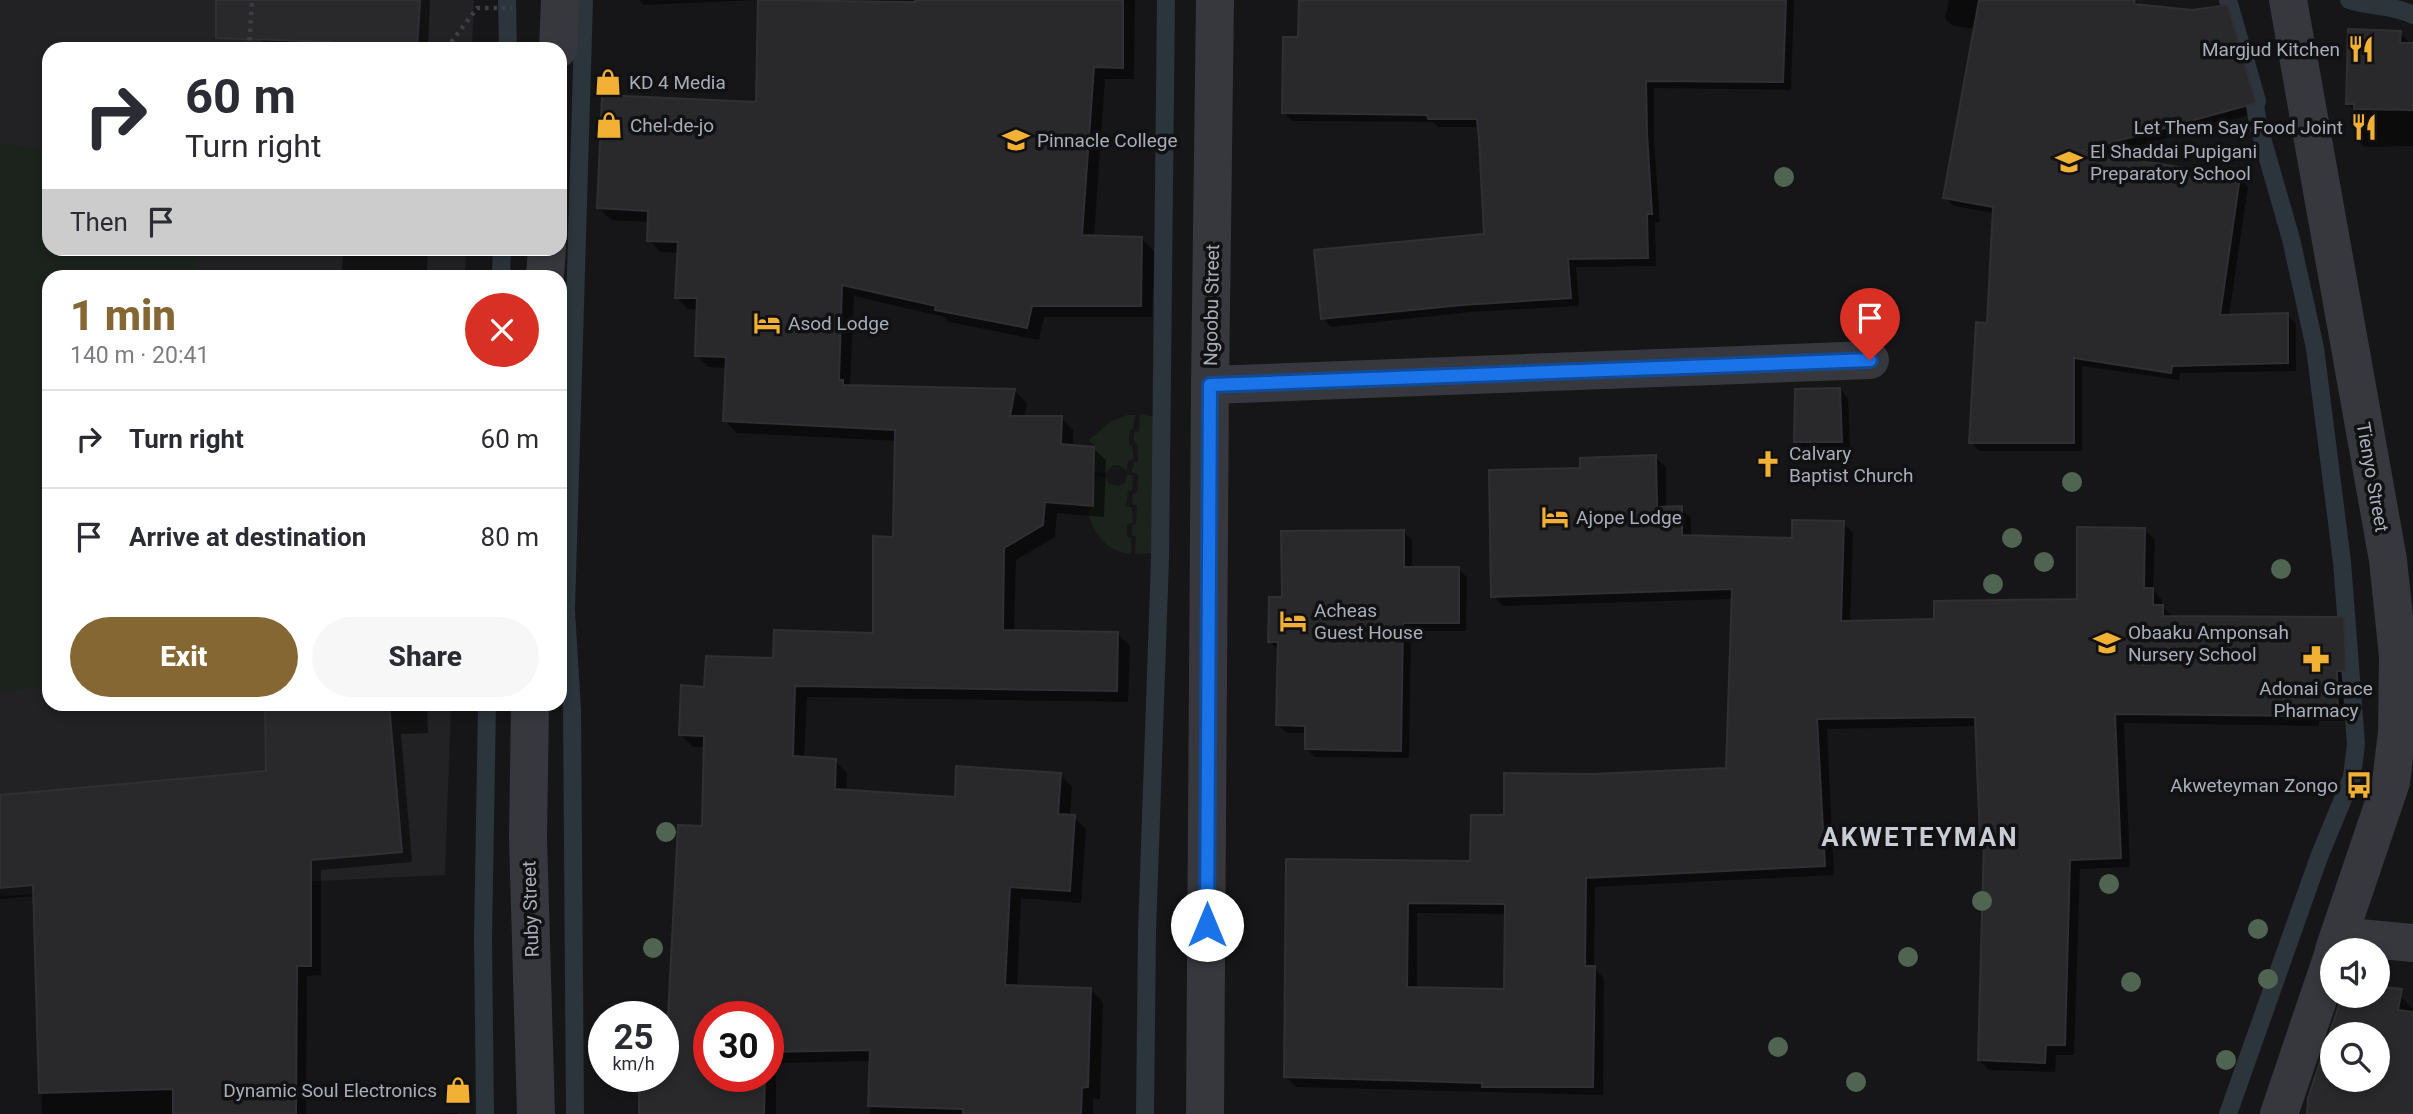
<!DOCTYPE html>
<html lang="en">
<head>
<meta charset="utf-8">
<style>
  :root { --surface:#fff; --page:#f7f7f7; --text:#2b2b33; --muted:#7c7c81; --line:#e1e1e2; --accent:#856733 }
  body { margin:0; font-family:Roboto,sans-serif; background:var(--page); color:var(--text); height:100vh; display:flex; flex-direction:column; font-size:26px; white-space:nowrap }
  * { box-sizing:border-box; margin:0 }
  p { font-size:23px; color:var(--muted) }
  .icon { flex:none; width:38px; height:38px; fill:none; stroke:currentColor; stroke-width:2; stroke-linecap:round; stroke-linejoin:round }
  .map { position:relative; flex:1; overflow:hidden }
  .drawer { position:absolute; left:42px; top:270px; width:525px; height:441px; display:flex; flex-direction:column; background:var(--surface); border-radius:21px; box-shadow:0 4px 10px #0003 }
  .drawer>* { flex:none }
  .guide { position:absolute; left:42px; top:42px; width:525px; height:214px; border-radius:21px; box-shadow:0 4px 10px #0003; background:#fff; color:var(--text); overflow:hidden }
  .fabs { position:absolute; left:2320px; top:938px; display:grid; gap:14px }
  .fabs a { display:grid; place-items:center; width:70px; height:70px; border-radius:50%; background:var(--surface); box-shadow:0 4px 10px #0003; font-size:35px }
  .speed { position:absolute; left:588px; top:1001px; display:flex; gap:14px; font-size:35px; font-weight:700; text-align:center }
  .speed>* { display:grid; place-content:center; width:91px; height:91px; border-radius:50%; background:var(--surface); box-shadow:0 4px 10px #0003; line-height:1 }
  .speed small { font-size:18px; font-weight:400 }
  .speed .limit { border:10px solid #d22; background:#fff; color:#111 }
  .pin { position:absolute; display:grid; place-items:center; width:60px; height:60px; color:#fff; margin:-72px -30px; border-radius:50% 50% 50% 0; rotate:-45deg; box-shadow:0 0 7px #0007 }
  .pin .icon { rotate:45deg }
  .me { position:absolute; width:77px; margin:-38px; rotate:0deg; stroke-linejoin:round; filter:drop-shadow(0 0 5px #0008) }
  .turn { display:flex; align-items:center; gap:24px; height:147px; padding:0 28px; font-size:32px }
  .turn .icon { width:91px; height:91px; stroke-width:2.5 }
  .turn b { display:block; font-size:49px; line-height:60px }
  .then { display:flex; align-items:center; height:66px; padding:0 28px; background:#0003; gap:14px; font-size:26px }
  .round { display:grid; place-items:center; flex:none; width:74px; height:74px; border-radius:37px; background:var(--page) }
  .head { display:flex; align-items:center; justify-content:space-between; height:119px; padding:0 28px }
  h1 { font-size:42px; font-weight:800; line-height:52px; color:var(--accent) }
  .primary-button { display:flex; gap:14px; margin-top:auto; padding:14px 28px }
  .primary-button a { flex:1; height:80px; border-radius:42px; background:var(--accent); color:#fff; font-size:28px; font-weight:800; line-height:80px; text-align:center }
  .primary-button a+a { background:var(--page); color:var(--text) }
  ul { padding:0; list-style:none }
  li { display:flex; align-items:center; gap:21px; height:98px; padding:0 28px; border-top:2px solid var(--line) }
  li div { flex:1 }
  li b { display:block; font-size:26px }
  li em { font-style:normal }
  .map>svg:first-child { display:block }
  .built { fill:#222225 }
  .green { fill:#1c231d }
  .shadow { fill:#0007; fill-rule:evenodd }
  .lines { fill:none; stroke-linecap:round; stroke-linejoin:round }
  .stream { stroke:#2c353c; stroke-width:18 }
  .building { fill:#29292c; stroke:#303034; stroke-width:2; fill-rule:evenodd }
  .path { stroke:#3d3f44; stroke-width:4.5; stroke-dasharray:3.5 5; stroke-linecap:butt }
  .minor { stroke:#37383d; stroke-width:38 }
  .tree { fill:#506452 }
  .route-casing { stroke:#114b97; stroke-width:18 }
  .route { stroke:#1a73e8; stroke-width:12 }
  .labels { text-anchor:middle; stroke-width:7; stroke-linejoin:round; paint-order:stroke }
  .poi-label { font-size:19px; fill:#a8adb8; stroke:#111113; text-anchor:start }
  .street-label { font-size:19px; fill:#a8adb8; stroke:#111113 }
  .district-label { font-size:26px; font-weight:bold; letter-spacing:2px; fill:#c9ccd4; stroke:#111113 }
</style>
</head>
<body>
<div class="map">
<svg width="2413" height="1114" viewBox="0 0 2413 1114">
  <rect width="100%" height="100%" fill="#161618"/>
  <!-- built -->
  <path class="built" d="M0,0H474L472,49H49V248L466,249L465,276H49V704H451L445,875L0,896Z"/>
  <!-- green -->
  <g class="green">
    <path d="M0,144L49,149V248L197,249L200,276H49V686L0,692Z"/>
    <path d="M1140,414L1159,418L1155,553L1135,554L1136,536H1132V525L1136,524L1137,506L1132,504L1133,494L1137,492L1138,474L1132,472L1134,462H1138L1137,443L1134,442V433L1139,431Z"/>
    <path d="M1127,415H1135L1133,429L1129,431V445L1132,446L1134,459L1128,461L1127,471L1120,466L1113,465L1106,473L1095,472L1094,476L1106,478L1110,484L1118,486L1125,483L1127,474L1133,476L1132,490L1128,491L1126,506L1132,508L1133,523L1127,524V537L1131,538V554C1108,552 1095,536 1088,514L1093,506L1094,445L1089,440L1110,422Z"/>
  </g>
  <!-- shadow -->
  <g class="shadow">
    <path d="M262,0H430L428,49H270L260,39Z"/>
    <path d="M639,0H758L644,5Z"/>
    <path d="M760,0H1135L1134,79H1105L1094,237L1142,239L1154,251L1152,317H1044L1039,340L949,322L944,317L854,296L850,387L1015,391L1027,403L1024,418H1061L1073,430V447L1093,448L1106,460L1104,517L1057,513L1055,537L1016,560L1014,632L1118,634L1130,646L1128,702L807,697L804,759L835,761L847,773L846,792L956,799L1060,774L1072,787L1070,817H1074L1086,829L1081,903L1021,898L1017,987L1091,990L1103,1002L1100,1099H1093V1114H870L871,1061L776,1063V1114H640L663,1076L670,1018L704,828L706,747H693L681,735L706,689L774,660L875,635L895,539L897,441L737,433L725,421L727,368L708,367L696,355L698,310L688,309L676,297L679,253L661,252L649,240L650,222L611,220L599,208L758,104ZM709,1017H768V1076H709Z"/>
    <path d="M1301,0H1794L1791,90L1654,88V143L1660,222H1655L1656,266L1576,267L1579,306L1471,312L1331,327L1323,318L1486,235L1479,127H1438L1433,122L1292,121L1284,113L1300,39Z"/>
    <path d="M1949,0H2135L2141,7L2192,12L2228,7L2236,16L2264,111L2101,156L2239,178L2248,187L2229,316L2287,315L2296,324V371L2180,373L2179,380L2082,366V451H1979L1971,442L1989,325L1994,213L1954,206L1945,197L1975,29L1953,26L1945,18Z"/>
    <path d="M2400,33L2408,41V45H2413V146L2365,147L2357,139L2356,112L2347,103Z"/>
    <path d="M343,248H428L427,276H342Z"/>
    <path d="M1840,389L1848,398L1850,450H1804L1796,442Z"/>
    <path d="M1655,457L1666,467V508H1681L1691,518V537L1794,540L1843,523L1853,533L1850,622L1936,621L2078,601L2145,530L2155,540L2153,590L2162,600V606L2173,617L2343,619L2354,629L2355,680H2347L2348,721H2319V726L2124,723L2130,867L2080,869L2074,1055H2056L2055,1072L1989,1070L1979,1060L1985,844L1982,840L1977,726L1827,729L1834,875L1595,887L1594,968L1604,978L1603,1095L1296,1087L1286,1076L1287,861L1472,863L1506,817L1592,776L1728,769L1733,599L1503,606L1493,596L1582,469ZM1417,913L1506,914V991L1417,989Z"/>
    <path d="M1403,531L1412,540V569H1458L1467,577L1466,631H1411L1409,758L1315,757L1306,748L1307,733H1287L1278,725L1279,651L1270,642L1283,599Z"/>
    <path d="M267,704H427L428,733L401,734L412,862L321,870V975L307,976L306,1114H42L35,896L0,899V797L267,773Z"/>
    <path d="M2344,996H2400L2413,1009V1114H2309V1098ZM2333,1034H2378V1080H2333Z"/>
    <path d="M457,1113L458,1114H407Z"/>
  </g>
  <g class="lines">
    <!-- stream -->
    <g class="stream">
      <path d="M507,0L508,49"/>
      <path d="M2349,0C2370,7 2393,5 2413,15"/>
      <path d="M501,276L502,248"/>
      <path d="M485,1114L483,939L487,704"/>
      <path d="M575,1114L572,710L566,610L584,0"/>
      <path d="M1145,1114L1147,932L1160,559L1166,0"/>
      <path d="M2228,1114L2319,857L2352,777L2356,744L2342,562L2315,348L2291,239L2258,124L2255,105L2257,101L2228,0"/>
    </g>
  </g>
  <!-- building -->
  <g class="building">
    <path d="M216,0H420L417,49H331V42L216,38Z"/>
    <path d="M758,0L915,2V0H1123V68L1094,67L1082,235L1142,237L1141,306H1032L1027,328L935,310L936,306L842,285L839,380H843V385L1015,389L1010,416H1062L1061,444L1094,447L1093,506L1045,502L1043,525L1004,548L1003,630L1118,632L1117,691L795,686L793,756L836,759L835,789L955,797L956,766L1061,773L1058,814L1075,815L1070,891L1010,887L1005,985L1091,988L1088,1087L1082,1088L1081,1114H963V1109L868,1106L870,1050L768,1052V1017H709V1076H765L764,1114H639V1076H663V1017L639,1016H668L678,825L702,826L704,736L679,735L681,685L704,687L706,656L773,658L774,630L873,633V536L893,537L895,430L723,421L726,357L695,356L697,298H675L678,242L647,241L648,211L597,208L602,95L756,102Z"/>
    <path d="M1299,0H1786L1783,82L1646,81L1647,133L1652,214H1647L1648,258L1568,259L1571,298L1462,305L1321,319L1314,250L1484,234L1479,139L1477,119H1428L1427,115L1282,113L1283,37H1298Z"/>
    <path d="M1979,0H2135L2134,4L2192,10L2228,5L2256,103L2081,151L2240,177L2220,315L2288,313V363L2172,366L2171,373L2074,358V443H1969L1976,322L1987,323L1993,207L1943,198Z"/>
    <path d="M2348,29L2401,31L2400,43H2413V110L2354,109V104H2346Z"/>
    <path d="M1840,388L1842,442H1794L1795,389Z"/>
    <path d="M1656,455L1657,507L1682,506V535L1792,538V520L1844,521L1841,621L1934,619V601L2077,599V527L2145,528L2144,588H2153V605H2163V616L2344,617L2346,671H2337L2338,712H2310V716L2115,714L2121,858L2070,860L2065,1045H2046L2045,1063L1978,1060L1984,841H1980L1975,717L1817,719L1825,866L1586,878L1585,966H1595L1593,1087H1482V1083L1284,1077L1286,859L1470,861L1471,815H1504V773L1592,774L1726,768L1732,589L1491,597L1489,470L1580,468V458ZM1408,903L1505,904L1504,989L1407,987Z"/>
    <path d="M1404,530V567H1459V623H1403L1401,751L1305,749V726L1276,725L1278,642H1268L1269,597H1282L1281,531Z"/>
    <path d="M265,704H389L402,852L311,860V966H297L296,1114H173V1089L39,1093L33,885L0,888V795L266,771Z"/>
    <path d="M2378,976L2384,977L2383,987L2402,989L2398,1010L2413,1012V1114H2307L2308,1098L2342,996H2378ZM2333,1034H2378V1080H2333Z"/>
  </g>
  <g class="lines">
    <!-- path -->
    <g class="path">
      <path d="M249,49L252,0"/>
      <path d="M446,49L477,8H512"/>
    </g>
    <!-- minor -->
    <g class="minor">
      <path d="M2288,0L2388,560L2398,656L2397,732L2391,782L2334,950"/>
      <path d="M558,49L560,0"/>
      <path d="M545,276L547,248"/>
      <path d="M1210,385L1870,360"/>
      <path d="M530,704L528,838L536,1114"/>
      <path d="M2339,936L2413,943"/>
      <path d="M1205,1114L1210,385L1215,0"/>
      <path d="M2279,1114L2333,955"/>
    </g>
  </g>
  <!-- trees -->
  <g class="tree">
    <circle cx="1784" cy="177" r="10"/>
    <circle cx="2072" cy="482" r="10"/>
    <circle cx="2012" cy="538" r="10"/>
    <circle cx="2044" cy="562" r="10"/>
    <circle cx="2281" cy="569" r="10"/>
    <circle cx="1993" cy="584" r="10"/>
    <circle cx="666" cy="832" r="10"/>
    <circle cx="2109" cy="884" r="10"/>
    <circle cx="1982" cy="901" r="10"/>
    <circle cx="2258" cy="929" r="10"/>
    <circle cx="653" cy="948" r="10"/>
    <circle cx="1908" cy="957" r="10"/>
    <circle cx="2268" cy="979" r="10"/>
    <circle cx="2131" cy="982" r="10"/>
    <circle cx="1778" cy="1047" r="10"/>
    <circle cx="2226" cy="1060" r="10"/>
    <circle cx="1856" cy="1082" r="10"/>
  </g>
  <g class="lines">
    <defs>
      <path id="route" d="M1207,925L1210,385L1870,360"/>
    </defs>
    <!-- route casing -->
    <use href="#route" class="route-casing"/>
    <!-- route -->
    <use href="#route" class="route"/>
  </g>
  <!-- icons -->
  <defs>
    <symbol id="restaurant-bare" viewBox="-9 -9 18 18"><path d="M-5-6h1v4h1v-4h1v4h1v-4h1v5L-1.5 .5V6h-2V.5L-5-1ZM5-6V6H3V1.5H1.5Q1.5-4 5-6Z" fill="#f2b134" stroke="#111113" stroke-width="2.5" paint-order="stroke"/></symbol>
    <symbol id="shop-bare" viewBox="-9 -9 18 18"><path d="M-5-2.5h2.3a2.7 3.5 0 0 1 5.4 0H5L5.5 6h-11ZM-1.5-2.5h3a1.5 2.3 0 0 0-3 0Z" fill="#f2b134" stroke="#111113" stroke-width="2.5" paint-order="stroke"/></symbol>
    <symbol id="university-bare" viewBox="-9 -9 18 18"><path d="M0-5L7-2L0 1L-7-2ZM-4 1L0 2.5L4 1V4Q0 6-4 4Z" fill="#f2b134" stroke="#111113" stroke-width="2.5" paint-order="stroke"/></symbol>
    <symbol id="school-bare" viewBox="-9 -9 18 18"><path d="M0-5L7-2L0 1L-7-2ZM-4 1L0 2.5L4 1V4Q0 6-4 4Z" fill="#f2b134" stroke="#111113" stroke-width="2.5" paint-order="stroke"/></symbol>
    <symbol id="hotel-bare" viewBox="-9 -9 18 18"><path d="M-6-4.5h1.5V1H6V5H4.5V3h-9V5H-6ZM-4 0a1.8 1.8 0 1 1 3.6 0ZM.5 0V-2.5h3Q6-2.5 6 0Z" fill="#f2b134" stroke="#111113" stroke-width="2.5" paint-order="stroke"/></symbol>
    <symbol id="church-bare" viewBox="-9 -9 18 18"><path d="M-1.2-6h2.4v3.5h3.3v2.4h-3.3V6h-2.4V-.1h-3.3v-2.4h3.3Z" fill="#f2b134" stroke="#111113" stroke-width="2.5" paint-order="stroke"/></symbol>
    <symbol id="pharmacy-bare" viewBox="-9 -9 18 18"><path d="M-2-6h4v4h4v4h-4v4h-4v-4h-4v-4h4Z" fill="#f2b134" stroke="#111113" stroke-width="2.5" paint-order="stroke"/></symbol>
    <symbol id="bus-bare" viewBox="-9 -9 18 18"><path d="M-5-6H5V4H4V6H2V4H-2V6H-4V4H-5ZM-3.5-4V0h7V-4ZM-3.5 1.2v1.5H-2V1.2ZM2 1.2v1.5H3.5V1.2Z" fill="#f2b134" stroke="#111113" stroke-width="2.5" paint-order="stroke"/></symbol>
  </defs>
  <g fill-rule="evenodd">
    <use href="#restaurant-bare" x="2342" y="30" width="38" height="38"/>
    <use href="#shop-bare" x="589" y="63" width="38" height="38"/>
    <use href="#shop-bare" x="590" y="106" width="38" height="38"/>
    <use href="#restaurant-bare" x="2345" y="108" width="38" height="38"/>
    <use href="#university-bare" x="997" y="121" width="38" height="38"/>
    <use href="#school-bare" x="2050" y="143" width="38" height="38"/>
    <use href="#hotel-bare" x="748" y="304" width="38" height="38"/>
    <use href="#church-bare" x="1749" y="445" width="38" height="38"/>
    <use href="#hotel-bare" x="1536" y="498" width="38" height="38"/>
    <use href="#hotel-bare" x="1274" y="602" width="38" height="38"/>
    <use href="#school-bare" x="2088" y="624" width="38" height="38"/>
    <use href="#pharmacy-bare" x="2297" y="640" width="38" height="38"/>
    <use href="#bus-bare" x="2340" y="766" width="38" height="38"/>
    <use href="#shop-bare" x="439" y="1071" width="38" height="38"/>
  </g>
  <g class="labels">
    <!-- poi labels -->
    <g class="poi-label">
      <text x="2340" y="56" text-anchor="end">Margjud Kitchen</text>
      <text x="629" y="89">KD 4 Media</text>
      <text x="630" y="132">Chel-de-jo</text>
      <text x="2343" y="134" text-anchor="end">Let Them Say Food Joint</text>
      <text x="1037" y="147">Pinnacle College</text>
      <text x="2090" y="158">El Shaddai Pupigani<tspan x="2090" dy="22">Preparatory School</tspan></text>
      <text x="788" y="330">Asod Lodge</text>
      <text x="1789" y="460">Calvary<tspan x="1789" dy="22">Baptist Church</tspan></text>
      <text x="1576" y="524">Ajope Lodge</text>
      <text x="1314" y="617">Acheas<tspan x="1314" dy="22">Guest House</tspan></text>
      <text x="2128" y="639">Obaaku Amponsah<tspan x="2128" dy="22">Nursery School</tspan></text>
      <text x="2316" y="695" text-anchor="middle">Adonai Grace<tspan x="2316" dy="22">Pharmacy</tspan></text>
      <text x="2338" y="792" text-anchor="end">Akweteyman Zongo</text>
      <text x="437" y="1097" text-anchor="end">Dynamic Soul Electronics</text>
    </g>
    <!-- street labels -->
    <g class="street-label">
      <text transform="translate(1211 305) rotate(-89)" y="7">Ngoobu Street</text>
      <text transform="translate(2373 477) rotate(80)" y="7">Tienyo Street</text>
      <text transform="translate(530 909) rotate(-92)" y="7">Ruby Street</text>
    </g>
    <!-- district labels -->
    <g class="district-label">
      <text x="1920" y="846">AKWETEYMAN</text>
    </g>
  </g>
</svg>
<div class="fabs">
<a><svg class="icon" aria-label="sound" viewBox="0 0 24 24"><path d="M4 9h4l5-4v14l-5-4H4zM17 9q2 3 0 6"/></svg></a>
<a><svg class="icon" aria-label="search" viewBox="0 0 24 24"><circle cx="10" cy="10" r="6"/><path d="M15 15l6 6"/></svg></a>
</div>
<div class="speed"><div>25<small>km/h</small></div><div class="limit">30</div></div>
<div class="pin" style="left:1870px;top:360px;background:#d93025"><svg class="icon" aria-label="arrive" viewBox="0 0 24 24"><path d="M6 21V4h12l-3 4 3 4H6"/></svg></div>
<svg class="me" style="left:1207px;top:925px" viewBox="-20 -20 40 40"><circle r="19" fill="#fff"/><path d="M0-13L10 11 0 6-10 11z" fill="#1a73e8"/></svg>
<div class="guide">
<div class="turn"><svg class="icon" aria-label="right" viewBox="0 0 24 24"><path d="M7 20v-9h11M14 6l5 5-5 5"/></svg><div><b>60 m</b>Turn right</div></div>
<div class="then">Then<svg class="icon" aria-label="arrive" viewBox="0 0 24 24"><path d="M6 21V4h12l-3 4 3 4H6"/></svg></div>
</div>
<section class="drawer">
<div class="head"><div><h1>1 min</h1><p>140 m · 20:41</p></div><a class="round" style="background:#d93025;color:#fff"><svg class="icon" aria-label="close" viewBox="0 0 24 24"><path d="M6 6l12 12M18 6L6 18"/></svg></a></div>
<ul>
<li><svg class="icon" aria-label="right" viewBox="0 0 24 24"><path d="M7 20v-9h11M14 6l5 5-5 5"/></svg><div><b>Turn right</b></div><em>60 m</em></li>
<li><svg class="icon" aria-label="arrive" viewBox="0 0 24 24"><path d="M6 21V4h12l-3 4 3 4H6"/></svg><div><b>Arrive at destination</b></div><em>80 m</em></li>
</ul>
<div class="primary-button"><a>Exit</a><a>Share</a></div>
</section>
</div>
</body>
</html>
